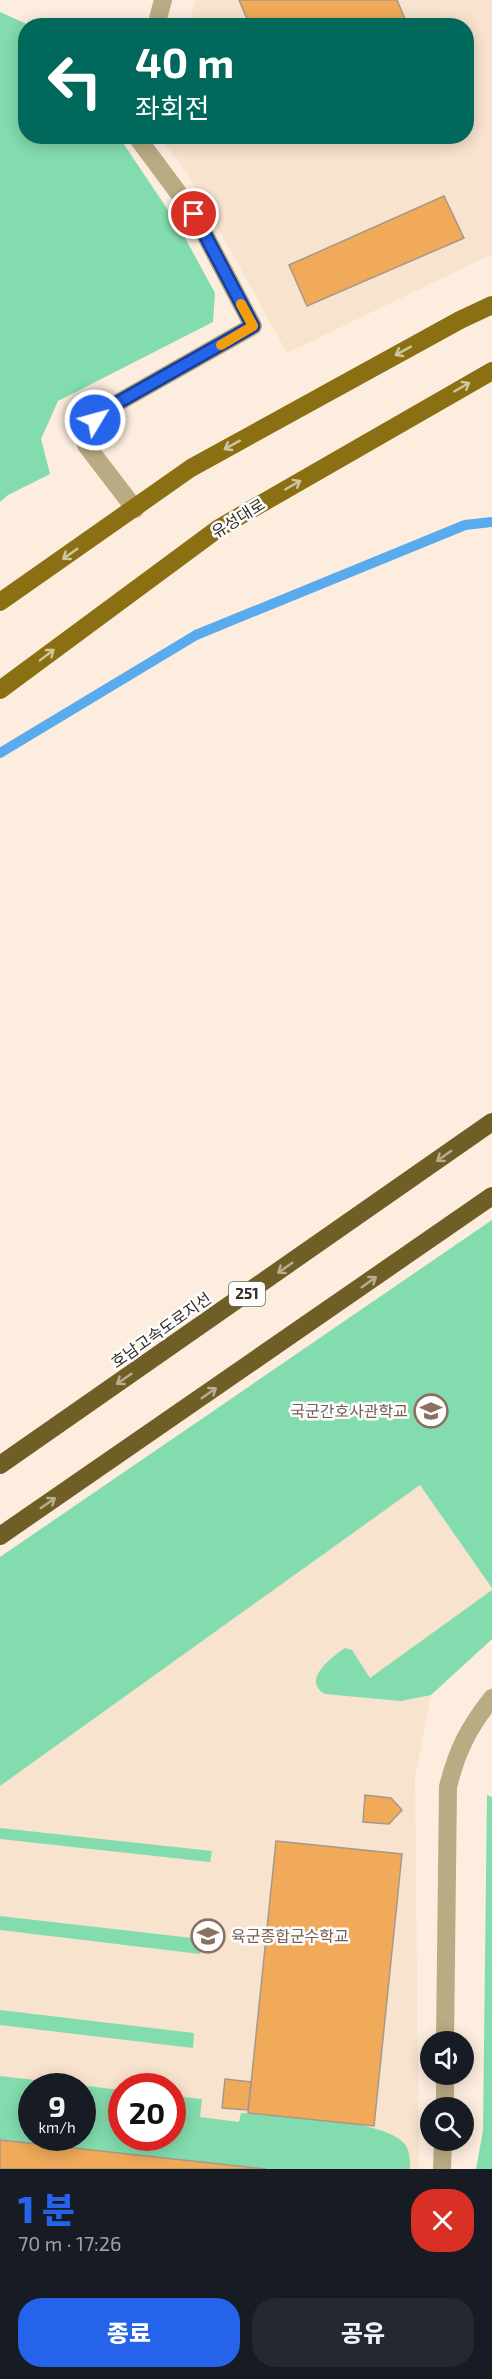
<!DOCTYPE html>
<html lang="ko">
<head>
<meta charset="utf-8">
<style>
  :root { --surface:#171b24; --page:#242831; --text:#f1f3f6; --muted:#9ea1a6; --accent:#2563eb }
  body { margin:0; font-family:"Exo 2","Noto Sans KR",sans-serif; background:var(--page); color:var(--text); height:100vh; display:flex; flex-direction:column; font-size:22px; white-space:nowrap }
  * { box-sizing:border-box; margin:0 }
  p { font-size:20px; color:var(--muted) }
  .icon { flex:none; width:33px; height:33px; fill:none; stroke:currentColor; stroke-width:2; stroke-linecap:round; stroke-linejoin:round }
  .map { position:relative; height:2169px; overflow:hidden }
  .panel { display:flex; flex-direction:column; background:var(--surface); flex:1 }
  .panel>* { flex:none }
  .guide { position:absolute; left:18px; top:18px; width:456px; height:126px; border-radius:24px; box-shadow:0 3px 15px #0003; background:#00695c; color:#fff; overflow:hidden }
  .tools { position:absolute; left:420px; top:2031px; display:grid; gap:12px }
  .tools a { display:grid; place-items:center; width:54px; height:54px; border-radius:50%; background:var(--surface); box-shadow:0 3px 15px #0003; font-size:30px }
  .speed { position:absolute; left:18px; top:2073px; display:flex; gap:12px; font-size:30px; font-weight:700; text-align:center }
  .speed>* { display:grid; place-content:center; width:78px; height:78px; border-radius:50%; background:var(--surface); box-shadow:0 3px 15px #0003; line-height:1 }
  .speed small { font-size:15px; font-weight:400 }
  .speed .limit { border:9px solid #d22; background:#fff; color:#111 }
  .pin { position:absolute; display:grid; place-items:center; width:51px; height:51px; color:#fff; margin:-26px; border:3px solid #fff; border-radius:50%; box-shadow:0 2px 6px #0007 }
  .me { position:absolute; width:66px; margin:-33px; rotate:53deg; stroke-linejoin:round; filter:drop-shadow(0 0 4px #0008) }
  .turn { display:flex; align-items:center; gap:21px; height:126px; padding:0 18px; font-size:27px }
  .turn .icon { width:78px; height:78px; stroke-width:2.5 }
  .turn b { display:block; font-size:42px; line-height:51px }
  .round { display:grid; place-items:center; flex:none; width:63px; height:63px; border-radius:24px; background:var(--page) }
  .overview { display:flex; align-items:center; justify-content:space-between; height:102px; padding:0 18px }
  h1 { font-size:36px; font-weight:800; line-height:45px; color:var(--accent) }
  .action { display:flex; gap:12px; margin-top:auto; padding:12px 18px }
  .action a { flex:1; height:69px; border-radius:24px; background:var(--accent); color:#fff; font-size:24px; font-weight:800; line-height:69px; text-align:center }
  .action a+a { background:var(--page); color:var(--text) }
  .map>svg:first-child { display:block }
  .built { fill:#f8e3ce; fill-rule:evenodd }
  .green { fill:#83dcad; fill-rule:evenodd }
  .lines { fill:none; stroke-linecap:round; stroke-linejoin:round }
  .stream { stroke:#5aabee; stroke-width:10 }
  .building { fill:#f0aa59; stroke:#a6988a; stroke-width:1.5 }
  .minor { stroke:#b9ab83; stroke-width:18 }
  .major { stroke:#8b7013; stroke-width:18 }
  .highway { stroke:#705e27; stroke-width:18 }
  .oneway { stroke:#cfc59f }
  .oneway2 { stroke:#b6ae92 }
  .route-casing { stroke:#184099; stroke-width:15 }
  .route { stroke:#2563eb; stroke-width:10 }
  .slow { stroke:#f59e0b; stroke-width:10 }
  .labels { text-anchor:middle; stroke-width:5; stroke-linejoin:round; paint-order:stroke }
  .shield { fill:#fdfdfd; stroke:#6e6b66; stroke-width:1.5 }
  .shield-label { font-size:15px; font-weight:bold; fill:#312c26 }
  .street-label { font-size:16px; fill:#312c26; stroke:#fdfdfd }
  .education-label { font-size:16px; fill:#785e54; stroke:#fdfdfd; text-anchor:end }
</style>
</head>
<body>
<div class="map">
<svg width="492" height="2169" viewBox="0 0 492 2169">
  <rect width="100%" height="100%" fill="#fcedde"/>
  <!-- built -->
  <g class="built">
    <path d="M196,0H492V254L287,353L190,177L159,137L466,136V26L188,25Z"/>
    <path d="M492,1220V1639L431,1695L415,1779L419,2169H0V1786L420,1485ZM32,2086H82V2138H32ZM122,2086H172V2138H122Z"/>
  </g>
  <!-- green -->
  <g class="green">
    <path d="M0,12L29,25L26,26V136L119,137L178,225L215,293L213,322L58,401L41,439L50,474L8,495L0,502Z"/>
    <path d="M492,1220V1588L420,1485L0,1786V1557Z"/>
    <path d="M492,1590V1639L431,1695L401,1701L325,1694C301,1680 332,1657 345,1648L352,1650L370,1678Z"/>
    <path d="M487,1795L492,1797V2169H476L483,2131Z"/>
    <path d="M0,1828L212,1851L210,1862L0,1839Z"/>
    <path d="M0,1916L201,1939L200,1954L0,1930Z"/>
    <path d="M0,2010L194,2033L193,2048L0,2025Z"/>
    <path d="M0,2076L121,2090L122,2138H172L173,2096L202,2099L200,2117L239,2122L241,2113C277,2116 381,2118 404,2143C410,2150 410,2160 410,2169H266L0,2140ZM32,2086H82V2138H32Z"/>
  </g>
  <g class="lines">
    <!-- stream -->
    <path class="stream" d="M0,753L196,635L465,525L492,522"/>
  </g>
  <!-- building -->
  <g class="building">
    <path d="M239,0H397L408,26H250Z"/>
    <path d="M444,196L464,238L307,306L289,265Z"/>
    <path d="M365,1795L391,1798L402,1810L389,1824L363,1822Z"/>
    <path d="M276,1841L402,1854L374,2126L248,2113Z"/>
    <path d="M225,2079L251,2082L248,2110L222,2108Z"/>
    <path d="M0,2140L266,2169H0Z"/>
  </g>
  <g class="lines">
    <!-- minor -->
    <g class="minor">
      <path d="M156,26L163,0"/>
      <path d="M135,509L86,445L87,429L103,411L253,326L194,214L136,136"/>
      <path d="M445,2042L448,1787C457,1750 469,1727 492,1698"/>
      <path d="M445,2108V2074"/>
      <path d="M442,2169L443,2140"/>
    </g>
    <!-- major -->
    <g class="major">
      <path d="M0,602L191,468L460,320L492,305"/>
      <path d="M0,690L219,528L492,371"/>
    </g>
    <!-- highway -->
    <g class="highway">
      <path d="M0,1465L492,1122"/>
      <path d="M0,1536L492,1196"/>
    </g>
  </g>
  <!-- one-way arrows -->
  <defs><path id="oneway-shaft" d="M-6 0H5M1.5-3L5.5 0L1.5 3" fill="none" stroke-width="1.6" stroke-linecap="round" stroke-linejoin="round" transform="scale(1.5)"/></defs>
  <g class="oneway">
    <use href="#oneway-shaft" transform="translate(403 351) rotate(151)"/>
    <use href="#oneway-shaft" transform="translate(462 387) rotate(-30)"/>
    <use href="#oneway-shaft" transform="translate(232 445) rotate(151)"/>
    <use href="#oneway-shaft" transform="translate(293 485) rotate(-30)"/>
    <use href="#oneway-shaft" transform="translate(70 554) rotate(145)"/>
    <use href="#oneway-shaft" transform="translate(47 655) rotate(-37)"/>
  </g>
  <g class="oneway2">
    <use href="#oneway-shaft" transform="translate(444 1156) rotate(145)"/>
    <use href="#oneway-shaft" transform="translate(285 1268) rotate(145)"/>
    <use href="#oneway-shaft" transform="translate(369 1282) rotate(-35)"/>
    <use href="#oneway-shaft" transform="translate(124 1379) rotate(145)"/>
    <use href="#oneway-shaft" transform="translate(209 1393) rotate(-35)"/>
    <use href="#oneway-shaft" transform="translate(48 1503) rotate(-35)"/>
  </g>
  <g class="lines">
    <defs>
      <path id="route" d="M95,420L103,411L253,326L194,214"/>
    </defs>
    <!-- route casing -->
    <use href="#route" class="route-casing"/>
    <!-- route -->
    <use href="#route" class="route"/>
    <!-- slow -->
    <path class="slow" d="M221,345L253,326L241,304"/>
  </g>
  <!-- icons -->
  <defs>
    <symbol id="university-ring" viewBox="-11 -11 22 22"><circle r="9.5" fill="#fdfdfd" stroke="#8d6e63" stroke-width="1.5"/><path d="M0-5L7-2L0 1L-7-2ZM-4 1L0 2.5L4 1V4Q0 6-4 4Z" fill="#8d6e63"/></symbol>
  </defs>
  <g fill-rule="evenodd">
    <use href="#university-ring" x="412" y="1392" width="38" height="38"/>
    <use href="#university-ring" x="189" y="1917" width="38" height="38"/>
  </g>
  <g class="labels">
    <!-- shield labels -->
    <rect class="shield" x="229" y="1282" width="36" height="24" rx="4.5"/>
    <g class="shield-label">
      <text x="247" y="1299">251</text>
    </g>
    <!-- street labels -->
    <g class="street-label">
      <text transform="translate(238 518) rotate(-32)" y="6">유성대로</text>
      <text transform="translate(161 1330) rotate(-35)" y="6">호남고속도로지선</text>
    </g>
    <!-- education labels -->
    <g class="education-label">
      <text x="408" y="1417">국군간호사관학교</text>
      <text x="231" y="1942" text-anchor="start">육군종합군수학교</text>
    </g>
  </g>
</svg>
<div class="tools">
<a><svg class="icon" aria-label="sound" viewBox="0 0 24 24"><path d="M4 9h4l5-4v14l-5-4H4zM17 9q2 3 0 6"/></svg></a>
<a><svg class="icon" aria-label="search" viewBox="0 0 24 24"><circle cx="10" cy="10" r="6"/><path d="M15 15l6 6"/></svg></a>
</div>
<div class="speed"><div>9<small>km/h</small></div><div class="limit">20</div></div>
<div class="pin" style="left:194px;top:214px;background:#d93025"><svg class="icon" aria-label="arrive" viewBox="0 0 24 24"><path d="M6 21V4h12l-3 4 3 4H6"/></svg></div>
<svg class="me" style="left:95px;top:420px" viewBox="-20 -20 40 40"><circle r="17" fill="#2563eb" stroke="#fff" stroke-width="3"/><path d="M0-11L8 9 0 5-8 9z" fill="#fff"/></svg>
<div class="guide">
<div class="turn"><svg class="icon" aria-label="left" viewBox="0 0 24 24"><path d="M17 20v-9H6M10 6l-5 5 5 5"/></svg><div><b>40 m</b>좌회전</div></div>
</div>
</div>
<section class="panel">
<div class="overview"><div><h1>1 분</h1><p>70 m · 17:26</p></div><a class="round" style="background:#d93025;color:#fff"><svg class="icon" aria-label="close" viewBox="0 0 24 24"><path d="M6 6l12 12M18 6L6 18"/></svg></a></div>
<div class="action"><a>종료</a><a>공유</a></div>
</section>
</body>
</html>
